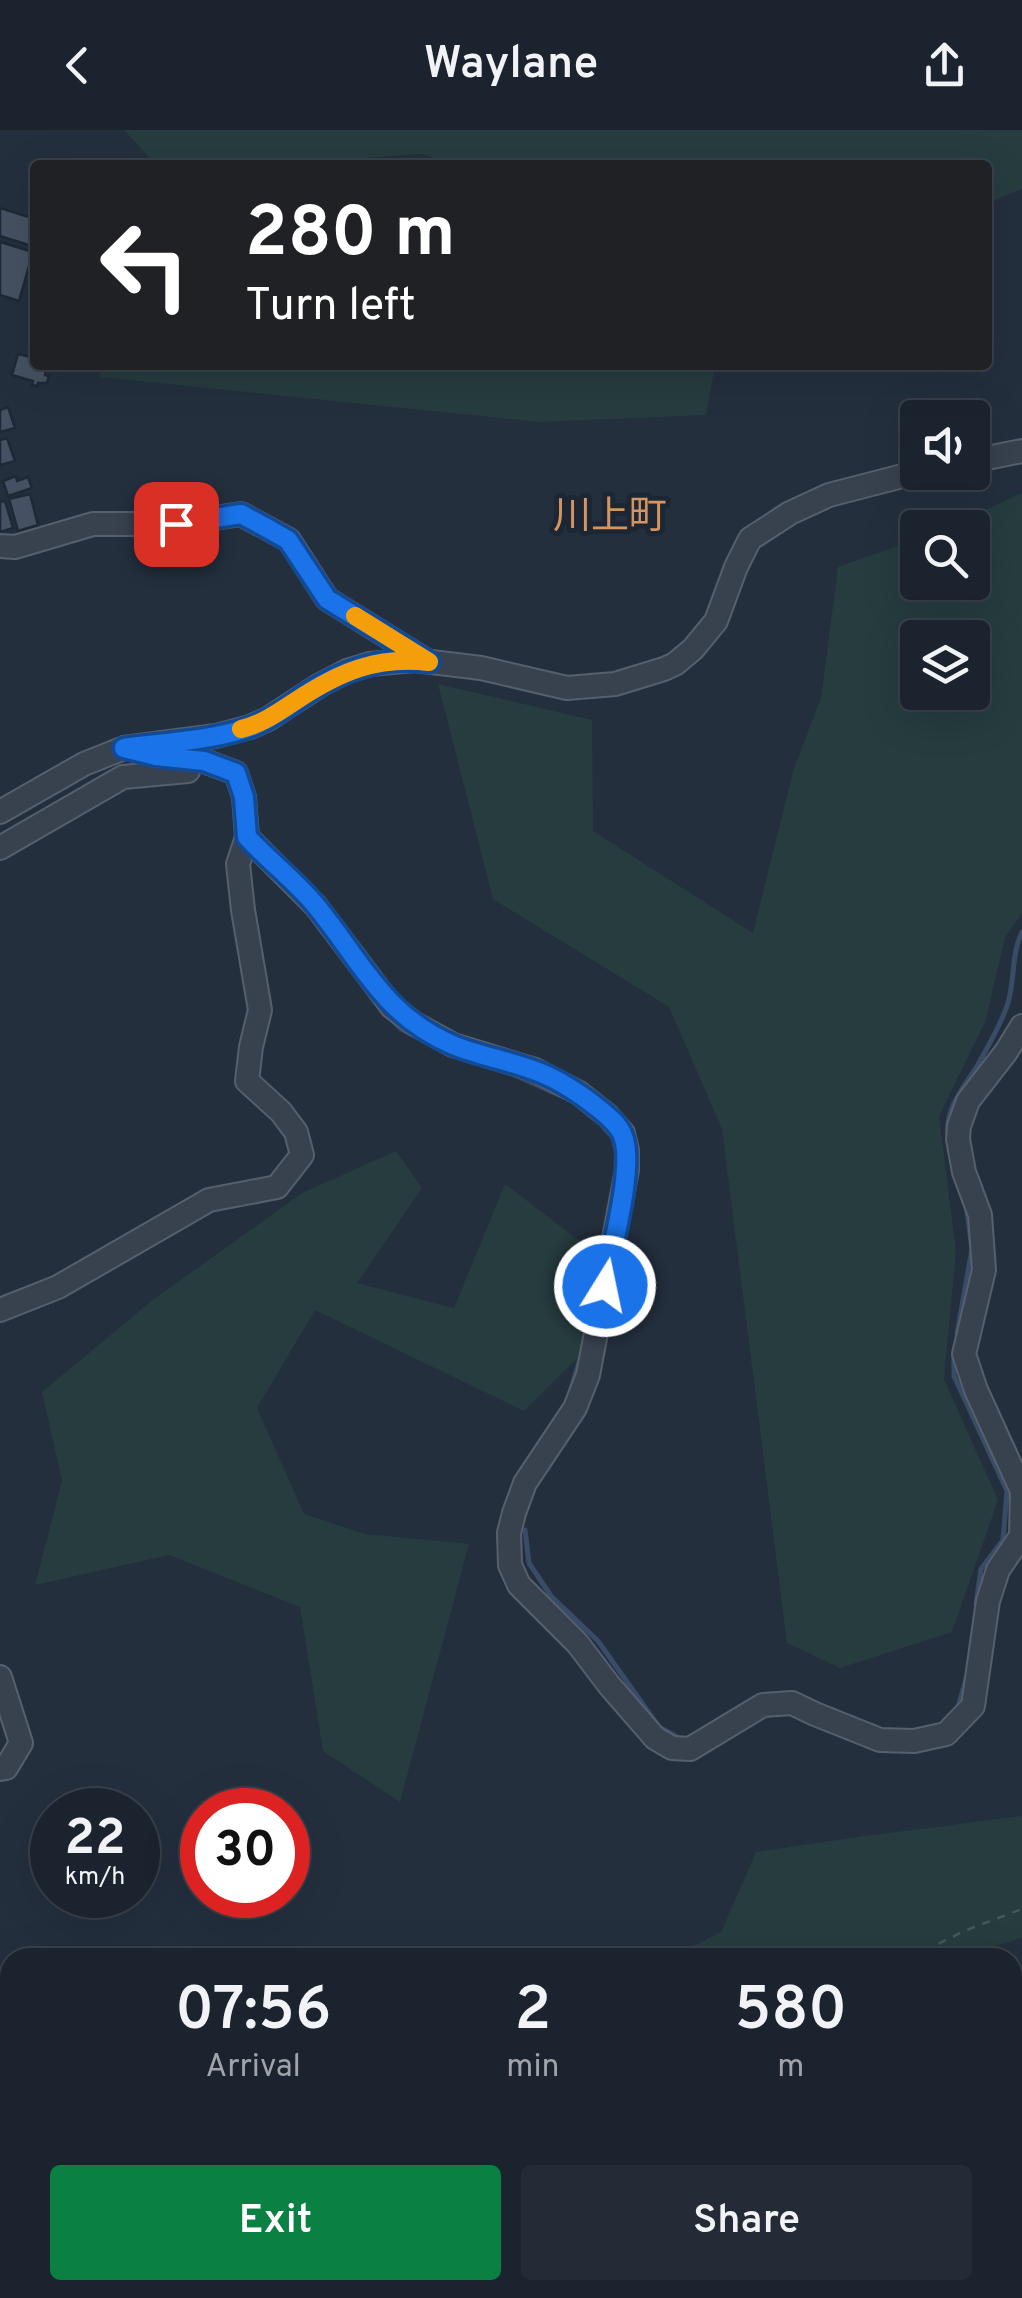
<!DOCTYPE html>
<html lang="en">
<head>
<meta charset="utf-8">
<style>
  :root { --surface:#1b232e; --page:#242b36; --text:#f1f3f6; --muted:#a0a4aa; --line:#39404a; --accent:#0b8043 }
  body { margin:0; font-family:Overpass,"Noto Sans JP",sans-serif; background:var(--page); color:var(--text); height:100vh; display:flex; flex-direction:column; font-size:38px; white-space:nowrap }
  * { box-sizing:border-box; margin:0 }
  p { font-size:32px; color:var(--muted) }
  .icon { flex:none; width:55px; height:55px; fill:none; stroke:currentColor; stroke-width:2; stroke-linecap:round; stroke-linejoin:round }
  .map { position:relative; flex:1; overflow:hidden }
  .side { position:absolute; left:0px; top:1818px; width:1022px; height:352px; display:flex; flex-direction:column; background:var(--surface); border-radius:30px 30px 0 0; box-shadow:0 10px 40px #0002,0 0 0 2px var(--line) }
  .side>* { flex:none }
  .hud { position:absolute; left:30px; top:30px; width:962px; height:210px; border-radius:10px; box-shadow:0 10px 40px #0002,0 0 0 2px var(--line); background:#202124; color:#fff; overflow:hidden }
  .buttons { position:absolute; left:900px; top:270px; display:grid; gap:20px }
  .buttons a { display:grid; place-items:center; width:90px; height:90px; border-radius:10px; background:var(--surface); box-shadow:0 10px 40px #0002,0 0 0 2px var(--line); font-size:50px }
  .speed { position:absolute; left:30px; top:1658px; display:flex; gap:20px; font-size:50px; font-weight:700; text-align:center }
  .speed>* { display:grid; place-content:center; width:130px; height:130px; border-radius:50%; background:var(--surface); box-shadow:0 10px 40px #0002,0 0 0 2px var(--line); line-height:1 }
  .speed small { font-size:25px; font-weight:400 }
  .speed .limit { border:15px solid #d22; background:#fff; color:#111 }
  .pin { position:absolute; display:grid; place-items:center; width:85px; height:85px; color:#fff; margin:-42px; border-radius:20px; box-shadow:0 5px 15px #0006 }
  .me { position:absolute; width:110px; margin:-55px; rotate:10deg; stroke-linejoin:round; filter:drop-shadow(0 0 8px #0008) }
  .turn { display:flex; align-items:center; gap:35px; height:210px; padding:0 50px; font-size:45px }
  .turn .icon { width:130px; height:130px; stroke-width:2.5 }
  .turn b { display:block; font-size:70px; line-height:85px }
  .eta { display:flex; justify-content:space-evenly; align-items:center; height:170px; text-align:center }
  .eta b { font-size:60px; font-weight:600; line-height:70px }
  .action { display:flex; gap:20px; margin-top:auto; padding:20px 50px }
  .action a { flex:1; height:115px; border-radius:10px; background:var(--accent); color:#fff; font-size:40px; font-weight:600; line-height:115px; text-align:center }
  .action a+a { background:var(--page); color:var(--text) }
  header { display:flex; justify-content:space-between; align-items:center; height:130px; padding:0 50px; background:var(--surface); font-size:45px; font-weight:600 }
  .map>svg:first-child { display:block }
  .green { fill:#263c3f; fill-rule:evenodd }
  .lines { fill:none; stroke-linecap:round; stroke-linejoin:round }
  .stream { stroke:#394c67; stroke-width:5 }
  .river { stroke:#394c67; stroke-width:30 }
  .building { fill:#455162; stroke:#1f2835; stroke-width:2.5 }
  .minor-casing { stroke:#565f6c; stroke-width:26 }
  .highway-casing { stroke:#434c59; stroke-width:39 }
  .path { stroke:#44595c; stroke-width:2.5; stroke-dasharray:8 8; stroke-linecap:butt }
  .minor { stroke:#38414e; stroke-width:22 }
  .highway { stroke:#746855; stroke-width:35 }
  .route-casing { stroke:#114b97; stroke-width:25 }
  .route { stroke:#1a73e8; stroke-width:18 }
  .slow { stroke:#f59e0b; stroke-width:18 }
  .labels { text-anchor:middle; stroke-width:10; stroke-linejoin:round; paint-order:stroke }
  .quarter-label { font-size:38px; fill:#d59563; stroke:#1d2633 }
</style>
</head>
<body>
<header><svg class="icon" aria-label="back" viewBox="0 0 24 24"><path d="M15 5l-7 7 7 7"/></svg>Waylane<svg class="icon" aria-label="share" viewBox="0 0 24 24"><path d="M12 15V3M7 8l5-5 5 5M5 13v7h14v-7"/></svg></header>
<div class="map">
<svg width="1022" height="2168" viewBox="0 0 1022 2168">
  <rect width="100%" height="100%" fill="#242f3e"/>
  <!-- green -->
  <g class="green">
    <path d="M124,0H1022V59L988,73V35H453L422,24L265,35H156Z"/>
    <path d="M101,235H715L706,285L539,292L100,247Z"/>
    <path d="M1022,363V783L1005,807L986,890L939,986L956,1121L944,1249L998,1370L952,1502L840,1538L787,1513L722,999L669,877L493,769L438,554L592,590L593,701L753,803L794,638L821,568L838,437L917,409L918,452H972V398L949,397ZM918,508H972V562H918Z"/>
    <path d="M396,1021L422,1058L357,1153L454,1178L505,1054L594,1122L586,1220L524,1281L315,1180L257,1278L304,1384L365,1404L469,1414L400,1672L323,1621L300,1477L169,1425L35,1455L62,1351L42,1262L154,1169L302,1063Z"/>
    <path d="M1022,1686V1808L959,1827H670L721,1802L756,1722L865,1706Z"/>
    <path d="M10,2100V2160H418L413,2168H0V2108Z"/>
  </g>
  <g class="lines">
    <!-- stream -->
    <g class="stream">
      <path d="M392,890L401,899L411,904"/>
      <path d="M515,945L559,965"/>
      <path d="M948,1003C945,976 968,953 980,931C990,913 1002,892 1008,873C1015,849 1011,825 1022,802"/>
      <path d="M957,1204L972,1119L967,1081"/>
      <path d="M954,1224V1246L1007,1361L1003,1410L981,1439L976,1474"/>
      <path d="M570,1262L580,1229"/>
      <path d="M525,1400L529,1433L551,1466L598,1511L659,1597L679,1608"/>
      <path d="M958,1577L966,1549"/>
    </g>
    <!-- river -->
    <g class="river">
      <path d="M1012,1978L1022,1975"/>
      <path d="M908,2160V2168"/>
    </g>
  </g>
  <!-- building -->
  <g class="building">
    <path d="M0,78L35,89V117L0,106Z"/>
    <path d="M0,112L33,122L19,171L0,165Z"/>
    <path d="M18,224L35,228V235H47L45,245L49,246L47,253H38L37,256L32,255L33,251L12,245Z"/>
    <path d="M8,277L15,298L0,302V280Z"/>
    <path d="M7,308L15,331L0,335V310Z"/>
    <path d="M16,346L17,351L28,347L32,358L8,366L3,351Z"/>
    <path d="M30,364L38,395L18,401L9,369Z"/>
    <path d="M5,371L13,398L0,402V372Z"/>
  </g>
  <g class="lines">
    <defs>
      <g id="minor">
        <path d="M972,331L1022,321"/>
        <path d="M0,416L15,417L93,394H176L241,384L289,410L327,469L427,531"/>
        <path d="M0,682L84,634L124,618L216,606L250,597L268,589L320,555L347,541L370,534L415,530L481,538L567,558L615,554L664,539L675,534L693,519L716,491L736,437L750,409L790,383L829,365L918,342"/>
        <path d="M247,707L316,776L392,877L415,894L453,915L535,940L579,963L608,986L623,1003L627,1020V1040L588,1245L575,1278L525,1353L514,1383L509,1403L510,1435L519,1455L578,1514L609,1555L655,1608L672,1618L690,1619L763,1575L792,1573L815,1584L880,1610L914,1611L946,1604L973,1576L988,1471L998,1440L1021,1406L1022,1361L976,1260L964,1224L984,1140L980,1085L964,1042L958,1009L959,996L968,971L1006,922L1022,896"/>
        <path d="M0,718L123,647L188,641"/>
        <path d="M0,1180L58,1157L209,1070L277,1057L302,1025L296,1002L281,982L247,951L251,917L260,880L243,780L238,734L247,707L244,667L236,643L204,631L142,623"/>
        <path d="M0,1547L21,1613L6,1638L0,1639"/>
        <path d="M447,2168L456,2160"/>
      </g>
      <g id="highway">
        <path d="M1012,1876L1022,1873"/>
        <path d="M1012,1903L1022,1900"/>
        <path d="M501,2168L510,2160"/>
        <path d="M539,2168L549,2160"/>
      </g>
    </defs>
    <!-- minor casing -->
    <use href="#minor" class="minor-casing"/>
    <!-- highway casing -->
    <use href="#highway" class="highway-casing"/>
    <!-- path -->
    <path class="path" d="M910,1828L964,1801L1022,1779"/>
    <!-- minor -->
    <use href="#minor" class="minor"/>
    <!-- highway -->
    <use href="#highway" class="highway"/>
  </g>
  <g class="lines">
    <defs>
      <path id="route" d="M176,394L241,384L265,397L288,410L327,469L429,532C383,526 344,539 306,564C289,576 272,588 253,596C213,611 166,612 124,618L156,626L204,631L236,643L244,667L247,707C269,731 296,751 317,777C361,831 384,886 453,915C479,926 507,930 533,940C557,948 579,963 598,978C608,986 619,995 623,1006C635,1037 611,1120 605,1156"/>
    </defs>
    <!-- route casing -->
    <use href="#route" class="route-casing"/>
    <!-- route -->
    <use href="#route" class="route"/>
    <!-- slow -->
    <path class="slow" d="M241,599C262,594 279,582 297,570C340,542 376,526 429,532L355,486"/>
  </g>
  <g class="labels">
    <!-- quarter labels -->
    <g class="quarter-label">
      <text x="610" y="398">川上町</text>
    </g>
  </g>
</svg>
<div class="buttons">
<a><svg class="icon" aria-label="sound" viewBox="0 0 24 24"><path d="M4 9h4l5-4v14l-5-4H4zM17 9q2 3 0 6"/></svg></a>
<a><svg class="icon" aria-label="search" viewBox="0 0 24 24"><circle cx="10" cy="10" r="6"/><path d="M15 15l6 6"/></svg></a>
<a><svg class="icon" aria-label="layers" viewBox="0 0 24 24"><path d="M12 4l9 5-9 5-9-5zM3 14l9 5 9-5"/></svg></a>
</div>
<div class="speed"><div>22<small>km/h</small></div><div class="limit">30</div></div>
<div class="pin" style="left:176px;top:394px;background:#d93025"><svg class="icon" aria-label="arrive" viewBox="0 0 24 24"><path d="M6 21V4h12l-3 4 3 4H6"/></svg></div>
<svg class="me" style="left:605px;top:1156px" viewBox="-20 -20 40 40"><circle r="17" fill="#1a73e8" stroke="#fff" stroke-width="3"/><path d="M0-11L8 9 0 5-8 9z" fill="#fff"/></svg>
<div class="hud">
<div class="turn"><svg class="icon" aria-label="left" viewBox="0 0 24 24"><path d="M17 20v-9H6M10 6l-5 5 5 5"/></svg><div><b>280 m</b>Turn left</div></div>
</div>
<section class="side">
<div class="eta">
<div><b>07:56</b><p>Arrival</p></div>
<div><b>2</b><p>min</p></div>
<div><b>580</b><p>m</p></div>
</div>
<div class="action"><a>Exit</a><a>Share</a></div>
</section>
</div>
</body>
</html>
